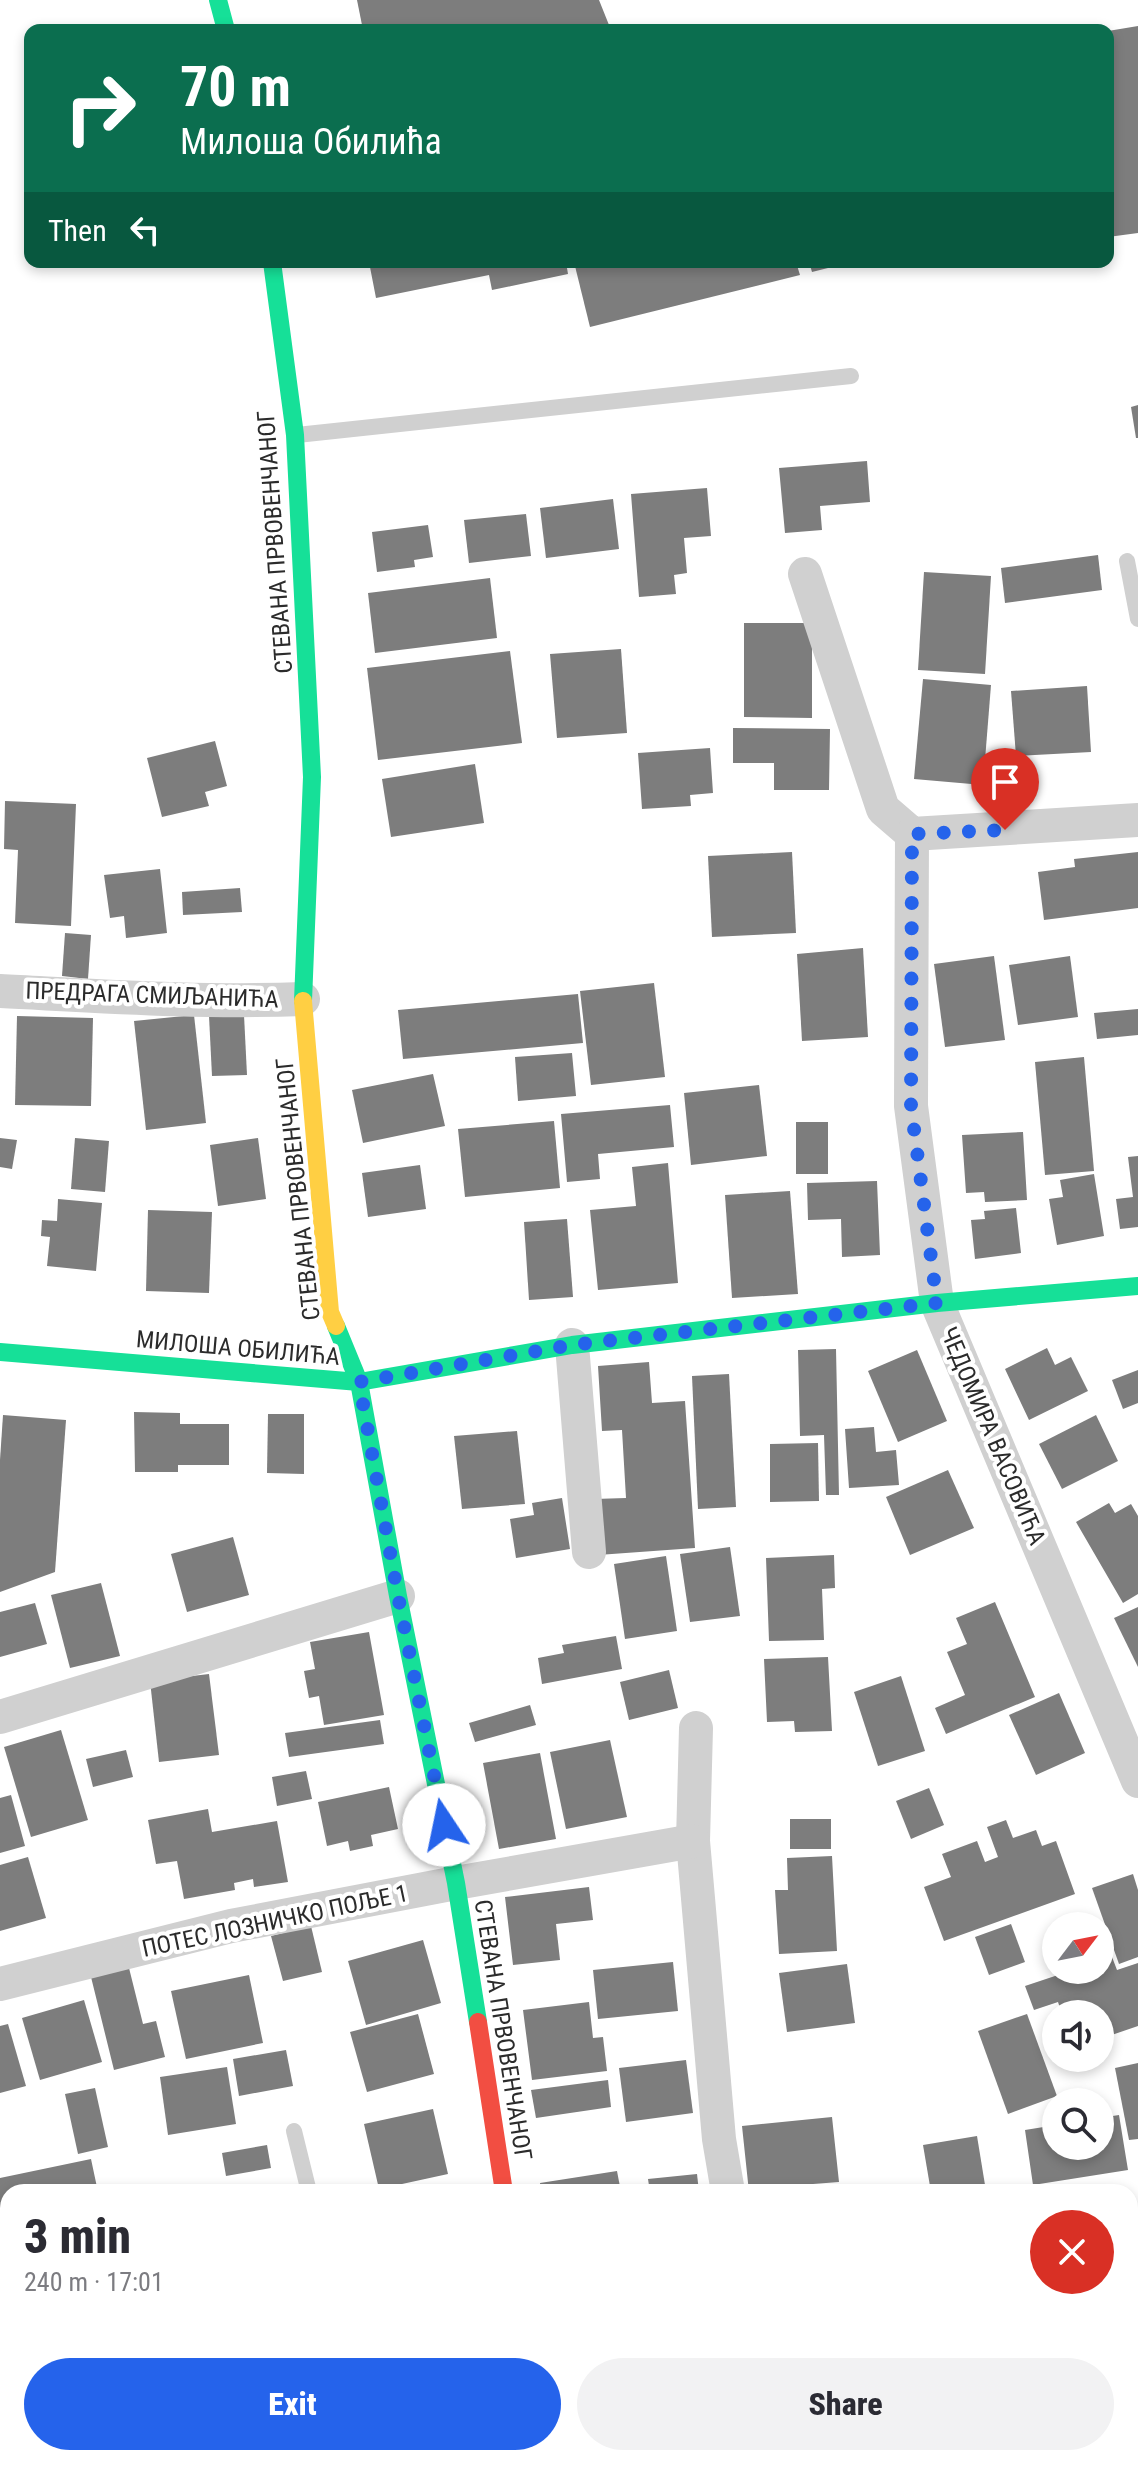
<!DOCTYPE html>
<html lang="en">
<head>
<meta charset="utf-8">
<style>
  :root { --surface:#fff; --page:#f2f2f3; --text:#2b2b33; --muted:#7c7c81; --accent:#2563eb }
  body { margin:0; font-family:"Roboto Condensed",sans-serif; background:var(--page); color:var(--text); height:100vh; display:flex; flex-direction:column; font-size:30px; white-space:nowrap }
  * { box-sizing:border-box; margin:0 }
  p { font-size:26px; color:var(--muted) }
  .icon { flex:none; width:44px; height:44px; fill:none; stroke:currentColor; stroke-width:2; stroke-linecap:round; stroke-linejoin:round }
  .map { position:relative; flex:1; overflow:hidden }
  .drawer { position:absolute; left:0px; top:2184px; width:1138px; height:282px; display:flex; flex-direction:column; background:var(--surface); border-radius:24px 24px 0 0; box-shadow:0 4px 12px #0003 }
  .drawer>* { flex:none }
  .hud { position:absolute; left:24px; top:24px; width:1090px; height:244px; border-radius:16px; box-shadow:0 4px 12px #0003; background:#0b6e4f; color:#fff; overflow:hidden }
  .needle { width:52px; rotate:58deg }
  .fabs { position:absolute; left:1042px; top:1912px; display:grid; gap:16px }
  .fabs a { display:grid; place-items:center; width:72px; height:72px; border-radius:50%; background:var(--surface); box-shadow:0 4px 12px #0003; font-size:40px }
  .pin { position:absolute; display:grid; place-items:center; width:68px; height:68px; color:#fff; margin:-82px -34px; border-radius:50% 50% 50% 0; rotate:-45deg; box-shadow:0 0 8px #0007 }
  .pin .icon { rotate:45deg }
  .me { position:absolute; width:88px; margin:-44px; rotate:349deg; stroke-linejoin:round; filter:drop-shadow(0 0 6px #0008) }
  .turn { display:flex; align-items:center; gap:28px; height:168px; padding:0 24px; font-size:36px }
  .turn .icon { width:104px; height:104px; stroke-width:2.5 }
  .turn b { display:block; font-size:56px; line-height:68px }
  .then { display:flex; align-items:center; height:76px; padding:0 24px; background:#0003; gap:16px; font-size:30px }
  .round { display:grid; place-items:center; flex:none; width:84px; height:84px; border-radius:42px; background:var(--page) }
  .overview { display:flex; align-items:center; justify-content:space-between; height:136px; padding:0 24px }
  h1 { font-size:48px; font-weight:800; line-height:60px }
  .cta { display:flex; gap:16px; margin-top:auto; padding:16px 24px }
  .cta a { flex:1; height:92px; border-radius:48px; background:var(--accent); color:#fff; font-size:32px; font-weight:800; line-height:92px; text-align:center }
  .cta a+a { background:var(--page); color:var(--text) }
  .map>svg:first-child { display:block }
  .building { fill:#7d7d7d }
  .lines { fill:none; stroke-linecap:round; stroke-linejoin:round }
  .lane { stroke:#d0d0d0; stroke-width:16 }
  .street { stroke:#d0d0d0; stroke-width:34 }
  .fast { stroke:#16e098; stroke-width:18 }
  .slow { stroke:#ffcf43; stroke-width:18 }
  .jam { stroke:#f24e42; stroke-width:18 }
  .route { stroke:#2563eb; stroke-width:14; stroke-dasharray:0 25.2 }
  .labels { text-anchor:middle; stroke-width:8; stroke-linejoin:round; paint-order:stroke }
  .street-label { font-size:24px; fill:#2b2b2b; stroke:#fff }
</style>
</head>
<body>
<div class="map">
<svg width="1138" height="2465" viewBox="0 0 1138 2465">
  <rect width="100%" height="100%" fill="#fff"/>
  <!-- building -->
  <g class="building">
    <path d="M357,0H599L611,30H363Z"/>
    <path d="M1138,26V233L1108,237V31Z"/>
    <path d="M369,262H566L568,274L492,290L489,275L376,298Z"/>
    <path d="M574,262H796L800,275L590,327Z"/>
    <path d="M809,262H848V263L812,272Z"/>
    <path d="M913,262H940V264L914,268Z"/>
    <path d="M1138,405V438H1136L1131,407Z"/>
    <path d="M867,461L870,502L820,506L822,530L785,533L779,468Z"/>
    <path d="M707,488L711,536L684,538L687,573L674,575L676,594L639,597L631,494Z"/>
    <path d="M613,499L619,549L546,558L540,508Z"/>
    <path d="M526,514L531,556L469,563L464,520Z"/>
    <path d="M428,525L433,557L414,560L415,567L377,572L372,532Z"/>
    <path d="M1098,555L1102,590L1005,603L1001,568Z"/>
    <path d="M924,572L991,576L985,674L918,670Z"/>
    <path d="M490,578L497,638L375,653L368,593Z"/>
    <path d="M744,623H812V718L744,717Z"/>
    <path d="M621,649L627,733L557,738L550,654Z"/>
    <path d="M510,651L522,743L378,760L367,668Z"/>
    <path d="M923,679L991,685L983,785L914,779Z"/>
    <path d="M1087,686L1091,752L1016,756L1011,691Z"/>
    <path d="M733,728L830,729L829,790H774V763H733Z"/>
    <path d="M215,741L227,786L205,792L209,806L162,817L147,758Z"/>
    <path d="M710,748L713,793L690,795L691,806L642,809L638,753Z"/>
    <path d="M475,764L484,823L391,837L382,779Z"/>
    <path d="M5,801L76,804L71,926L15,923L18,850L4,849Z"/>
    <path d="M792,852L796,933L712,937L708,856Z"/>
    <path d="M1138,852V908L1044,920L1038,872L1075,867L1074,859Z"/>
    <path d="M160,869L167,933L126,938L124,916L110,918L104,875Z"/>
    <path d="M240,888L242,912L183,915L182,892Z"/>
    <path d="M65,933L91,935L88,979L62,976Z"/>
    <path d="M863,948L868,1037L802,1041L797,954Z"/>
    <path d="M994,956L1005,1040L945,1047L934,964Z"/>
    <path d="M1070,956L1078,1017L1018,1025L1009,965Z"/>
    <path d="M654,983L665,1077L591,1085L580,991Z"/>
    <path d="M578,994L583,1043L403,1059L398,1010Z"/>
    <path d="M1138,1009V1035L1097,1039L1094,1013Z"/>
    <path d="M194,1015L206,1123L146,1130L134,1021Z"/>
    <path d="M244,1015L247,1075L212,1076L209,1016Z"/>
    <path d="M17,1016L93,1018L91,1106L15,1105Z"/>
    <path d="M572,1053L576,1096L518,1101L515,1057Z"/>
    <path d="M1084,1057L1094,1171L1045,1175L1035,1062Z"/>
    <path d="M433,1074L445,1126L363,1143L352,1090Z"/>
    <path d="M759,1085L767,1156L691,1165L684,1093Z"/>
    <path d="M670,1105L674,1147L598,1154L600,1179L567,1182L561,1114Z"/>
    <path d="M554,1121L560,1188L465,1197L458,1129Z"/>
    <rect x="796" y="1122" width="32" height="52"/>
    <path d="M1023,1132L1027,1200L985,1202L984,1192L966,1193L962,1135Z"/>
    <path d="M0,1138L17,1140L12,1169L0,1167Z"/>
    <path d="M75,1138L109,1141L105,1192L71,1189Z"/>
    <path d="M258,1138L266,1199L218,1206L210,1145Z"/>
    <path d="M1138,1156V1227L1120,1229L1116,1199L1133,1197L1128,1157Z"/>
    <path d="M668,1163L678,1283L598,1290L590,1210L636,1206L632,1167Z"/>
    <path d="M420,1165L426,1209L368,1217L362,1173Z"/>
    <path d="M1094,1174L1104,1236L1057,1245L1049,1199L1063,1197L1060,1180Z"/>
    <path d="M877,1181L880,1255L842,1257L841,1219L808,1220L807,1183Z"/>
    <path d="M790,1191L798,1294L732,1298L725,1195Z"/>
    <path d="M58,1199L102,1203L96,1271L47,1266L50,1237L41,1236L42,1220L57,1221Z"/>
    <path d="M1016,1208L1021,1253L975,1259L971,1220L985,1219L984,1211Z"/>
    <path d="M148,1210L212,1212L209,1293L146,1291Z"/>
    <path d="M567,1219L573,1297L529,1300L524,1222Z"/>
    <path d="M1047,1348L1055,1365L1071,1357L1088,1391L1029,1420L1005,1369Z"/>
    <path d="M836,1349L839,1495H826L824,1435L800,1436L798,1350Z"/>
    <path d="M917,1350L947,1421L898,1442L868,1371Z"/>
    <path d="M649,1362L652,1403L685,1401L695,1548L598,1555L594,1499L626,1498L622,1430L602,1431L598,1366Z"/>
    <path d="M1138,1370V1403L1123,1409L1112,1380Z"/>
    <path d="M729,1374L736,1507L698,1509L692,1376Z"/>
    <path d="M134,1412L180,1413V1424H229V1465H178V1472H135Z"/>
    <path d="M268,1414H304V1474L267,1473Z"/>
    <path d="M3,1415L66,1420L55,1572L0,1592V1460Z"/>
    <path d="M1096,1415L1118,1461L1062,1489L1039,1444Z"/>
    <path d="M874,1427L876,1452L896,1450L899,1485L849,1488L845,1429Z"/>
    <path d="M517,1431L525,1504L462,1509L454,1436Z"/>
    <path d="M818,1443L819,1501L770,1502V1444Z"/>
    <path d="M948,1470L974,1528L910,1555L886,1497Z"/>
    <path d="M562,1498L570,1549L516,1558L510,1519L534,1515L532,1503Z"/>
    <path d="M1109,1503L1115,1513L1131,1504L1138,1516V1594L1123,1603L1076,1522Z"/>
    <path d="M233,1537L249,1595L187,1612L171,1554Z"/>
    <path d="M730,1547L740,1616L690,1622L680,1554Z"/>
    <path d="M834,1555L835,1588L822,1589L824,1640L769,1641L766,1558Z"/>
    <path d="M666,1556L677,1631L625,1639L614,1564Z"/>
    <path d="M101,1583L120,1656L70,1668L51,1595Z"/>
    <path d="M995,1602L1035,1697L946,1734L935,1708L965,1695L947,1652L967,1644L956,1618Z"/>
    <path d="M35,1603L47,1644L0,1657V1612Z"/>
    <path d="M1138,1607V1667L1114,1618Z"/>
    <path d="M369,1632L384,1715L324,1725L319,1696L309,1698L304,1671L315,1669L310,1642Z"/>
    <path d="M616,1636L622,1669L542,1684L538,1658L564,1653L562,1645Z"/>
    <path d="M828,1657L832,1731L795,1732L794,1721L767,1722L764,1659Z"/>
    <path d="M669,1670L678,1708L629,1720L620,1682Z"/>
    <path d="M209,1674L219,1755L159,1762L150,1681Z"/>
    <path d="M901,1676L925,1751L878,1766L854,1692Z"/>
    <path d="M1059,1693L1085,1753L1036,1775L1009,1715Z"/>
    <path d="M530,1705L536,1725L475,1742L469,1723Z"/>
    <path d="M380,1720L384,1744L289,1757L285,1733Z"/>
    <path d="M61,1730L88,1820L31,1837L4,1747Z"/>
    <path d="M610,1740L627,1817L566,1829L550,1752Z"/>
    <path d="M126,1750L133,1777L93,1787L86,1759Z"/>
    <path d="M540,1753L556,1839L499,1849L483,1763Z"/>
    <path d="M306,1771L312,1799L277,1806L272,1777Z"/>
    <path d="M389,1787L398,1829L371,1835L373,1846L350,1851L348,1841L327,1846L318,1802Z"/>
    <path d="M929,1788L944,1825L911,1839L896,1801Z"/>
    <path d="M11,1795L25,1846L0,1853V1798Z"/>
    <path d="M208,1809L212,1832L277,1821L288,1882L254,1887L253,1879L234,1883L235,1890L184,1899L177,1861L156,1864L148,1820Z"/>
    <rect x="790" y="1819" width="41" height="30"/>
    <path d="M1006,1820L1013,1838L1036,1830L1042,1846L1056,1841L1075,1894L944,1941L924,1887L951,1877L942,1854L977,1841L985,1862L998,1857L987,1827Z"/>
    <path d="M832,1856L837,1951L779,1954L775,1890H788L787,1858Z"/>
    <path d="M28,1857L46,1918L0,1931V1865Z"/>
    <path d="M1133,1874L1138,1890V1957L1119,1964L1092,1888Z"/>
    <path d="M589,1887L593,1920L556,1924L560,1960L513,1965L505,1897Z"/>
    <path d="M1011,1924L1025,1962L989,1975L975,1937Z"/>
    <path d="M311,1926L322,1972L283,1981L271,1936Z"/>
    <path d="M423,1940L441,2003L366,2025L348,1961Z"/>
    <path d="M1112,1957L1117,1970L1138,1963V2026L1100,2039V2014H1062L1058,2002L1034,2010L1025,1986L1073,1970H1100V1961Z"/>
    <path d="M673,1962L678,2011L598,2019L593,1970Z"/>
    <path d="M847,1964L855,2023L787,2032L779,1973Z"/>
    <path d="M129,1968L143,2024L156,2021L165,2057L114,2070L91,1977Z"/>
    <path d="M249,1975L263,2043L186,2059L171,1991Z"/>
    <path d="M84,2000L102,2062L40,2080L22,2018Z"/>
    <path d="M589,2002L593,2038L603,2037L607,2071L532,2080L523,2010Z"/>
    <path d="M418,2014L434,2074L367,2092L350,2032Z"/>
    <path d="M1027,2014L1057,2096L1008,2114L978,2031Z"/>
    <path d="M8,2024L26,2086L0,2093V2026Z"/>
    <path d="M286,2050L293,2086L239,2096L233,2059Z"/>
    <path d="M686,2060L693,2113L626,2122L619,2068Z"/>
    <path d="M1138,2063V2139L1129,2140L1115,2068Z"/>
    <path d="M227,2067L236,2124L168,2135L160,2077Z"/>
    <path d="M608,2080L611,2107L536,2118L531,2090Z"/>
    <path d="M95,2088L108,2147L78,2154L65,2094Z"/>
    <path d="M433,2109L448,2174L379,2189L364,2124Z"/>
    <path d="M1119,2115L1128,2170L1033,2185L1025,2130L1056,2125V2146H1100V2118Z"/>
    <path d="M832,2117L839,2182L813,2184V2192H749L742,2126Z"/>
    <path d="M977,2136L986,2191L931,2192L923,2145Z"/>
    <path d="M267,2145L271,2168L226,2176L222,2153Z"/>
    <path d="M91,2159L98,2192H8L7,2242L0,2212V2178Z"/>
    <path d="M617,2171L621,2192H541L540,2183Z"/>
    <path d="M697,2174L699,2192H650L648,2179Z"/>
    <rect x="1130" y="2286" width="8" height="92"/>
    <path d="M1130,2393H1138V2465H1029V2458H1130Z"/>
    <path d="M8,2458H140V2462L114,2465H9Z"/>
    <path d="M259,2458H306L307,2465H246L245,2460Z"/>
    <path d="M317,2458H342L343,2465H318Z"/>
    <path d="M353,2458H412L413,2465H354Z"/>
    <path d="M416,2458H475L476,2465H417Z"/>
    <path d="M594,2458H655L656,2465H595Z"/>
    <path d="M721,2458H753L754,2465H722Z"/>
    <path d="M834,2458H888L889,2465H834Z"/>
    <path d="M968,2458H998L999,2465H968Z"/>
  </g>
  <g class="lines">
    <!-- lane -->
    <g class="lane">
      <path d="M297,435L851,376"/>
      <path d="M1127,561L1138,619"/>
      <path d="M294,2131L309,2192"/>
      <path d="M952,2458V2465"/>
    </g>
    <!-- street -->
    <g class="street">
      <path d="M805,574L883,809L912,834L1138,820"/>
      <path d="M912,834L911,1106L937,1303L1138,1781"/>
      <path d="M0,991C101,996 202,1003 303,999"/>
      <path d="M572,1345L589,1552"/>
      <path d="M0,1717L398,1596"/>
      <path d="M696,1728L693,1841L719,2139L728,2192"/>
      <path d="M0,1984L231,1926L456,1883L693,1841"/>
      <path d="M534,2458L535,2465"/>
    </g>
    <!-- fast -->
    <g class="fast">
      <path d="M218,0L226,30"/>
      <path d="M272,262L295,435L312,777L303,1001"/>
      <path d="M336,1326L359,1382L398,1596L456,1883L478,2022"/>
      <path d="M0,1352L359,1382L572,1345L937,1303L1138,1286"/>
      <path d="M1130,2234L1138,2233"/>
      <path d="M0,2357L8,2356"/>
    </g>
    <!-- slow -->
    <path class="slow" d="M303,1001L330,1312L336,1326"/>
    <!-- jam -->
    <path class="jam" d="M478,2022L504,2192"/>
  </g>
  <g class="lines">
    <!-- route -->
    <path class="route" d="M444,1825L398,1596L359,1382L572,1345L937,1303L911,1106L912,834L1005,830"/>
  </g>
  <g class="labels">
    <!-- street labels -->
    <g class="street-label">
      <text transform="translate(275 542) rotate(-94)" y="8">СТЕВАНА ПРВОВЕНЧАНОГ</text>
      <text transform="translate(152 995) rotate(2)" y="8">ПРЕДРАГА СМИЉАНИЋА</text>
      <text transform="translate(298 1189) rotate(-96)" y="8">СТЕВАНА ПРВОВЕНЧАНОГ</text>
      <text transform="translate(238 1348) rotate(5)" y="8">МИЛОША ОБИЛИЋА</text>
      <text transform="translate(993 1436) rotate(67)" y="8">ЧЕДОМИРА ВАСОВИЋА</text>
      <text transform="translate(275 1921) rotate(-12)" y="8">ПОТЕС ЛОЗНИЧКО ПОЉЕ 1</text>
      <text transform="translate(503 2030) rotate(81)" y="8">СТЕВАНА ПРВОВЕНЧАНОГ</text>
    </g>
  </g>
</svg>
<div class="fabs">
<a><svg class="needle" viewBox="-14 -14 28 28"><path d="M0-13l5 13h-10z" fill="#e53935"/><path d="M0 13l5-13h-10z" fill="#7c7c81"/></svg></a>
<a><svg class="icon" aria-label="sound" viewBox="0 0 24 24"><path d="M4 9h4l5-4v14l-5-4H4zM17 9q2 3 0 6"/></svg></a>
<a><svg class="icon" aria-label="search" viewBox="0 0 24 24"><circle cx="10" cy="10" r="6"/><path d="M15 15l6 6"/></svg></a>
</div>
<div class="pin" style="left:1005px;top:830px;background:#d93025"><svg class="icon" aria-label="arrive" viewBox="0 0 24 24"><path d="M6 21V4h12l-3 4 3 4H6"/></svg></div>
<svg class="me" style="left:444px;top:1825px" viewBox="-20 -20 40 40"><circle r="19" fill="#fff"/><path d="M0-13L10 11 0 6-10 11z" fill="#2563eb"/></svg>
<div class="hud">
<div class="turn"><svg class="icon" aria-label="right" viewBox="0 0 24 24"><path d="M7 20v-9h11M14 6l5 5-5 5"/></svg><div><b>70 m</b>Милоша Обилића</div></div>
<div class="then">Then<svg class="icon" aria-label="left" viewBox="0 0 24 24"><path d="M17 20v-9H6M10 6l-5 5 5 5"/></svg></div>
</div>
<section class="drawer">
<div class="overview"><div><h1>3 min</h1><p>240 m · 17:01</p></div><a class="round" style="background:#d93025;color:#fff"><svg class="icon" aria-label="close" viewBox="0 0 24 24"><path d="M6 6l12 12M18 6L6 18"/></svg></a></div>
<div class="cta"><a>Exit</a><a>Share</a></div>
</section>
</div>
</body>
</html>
